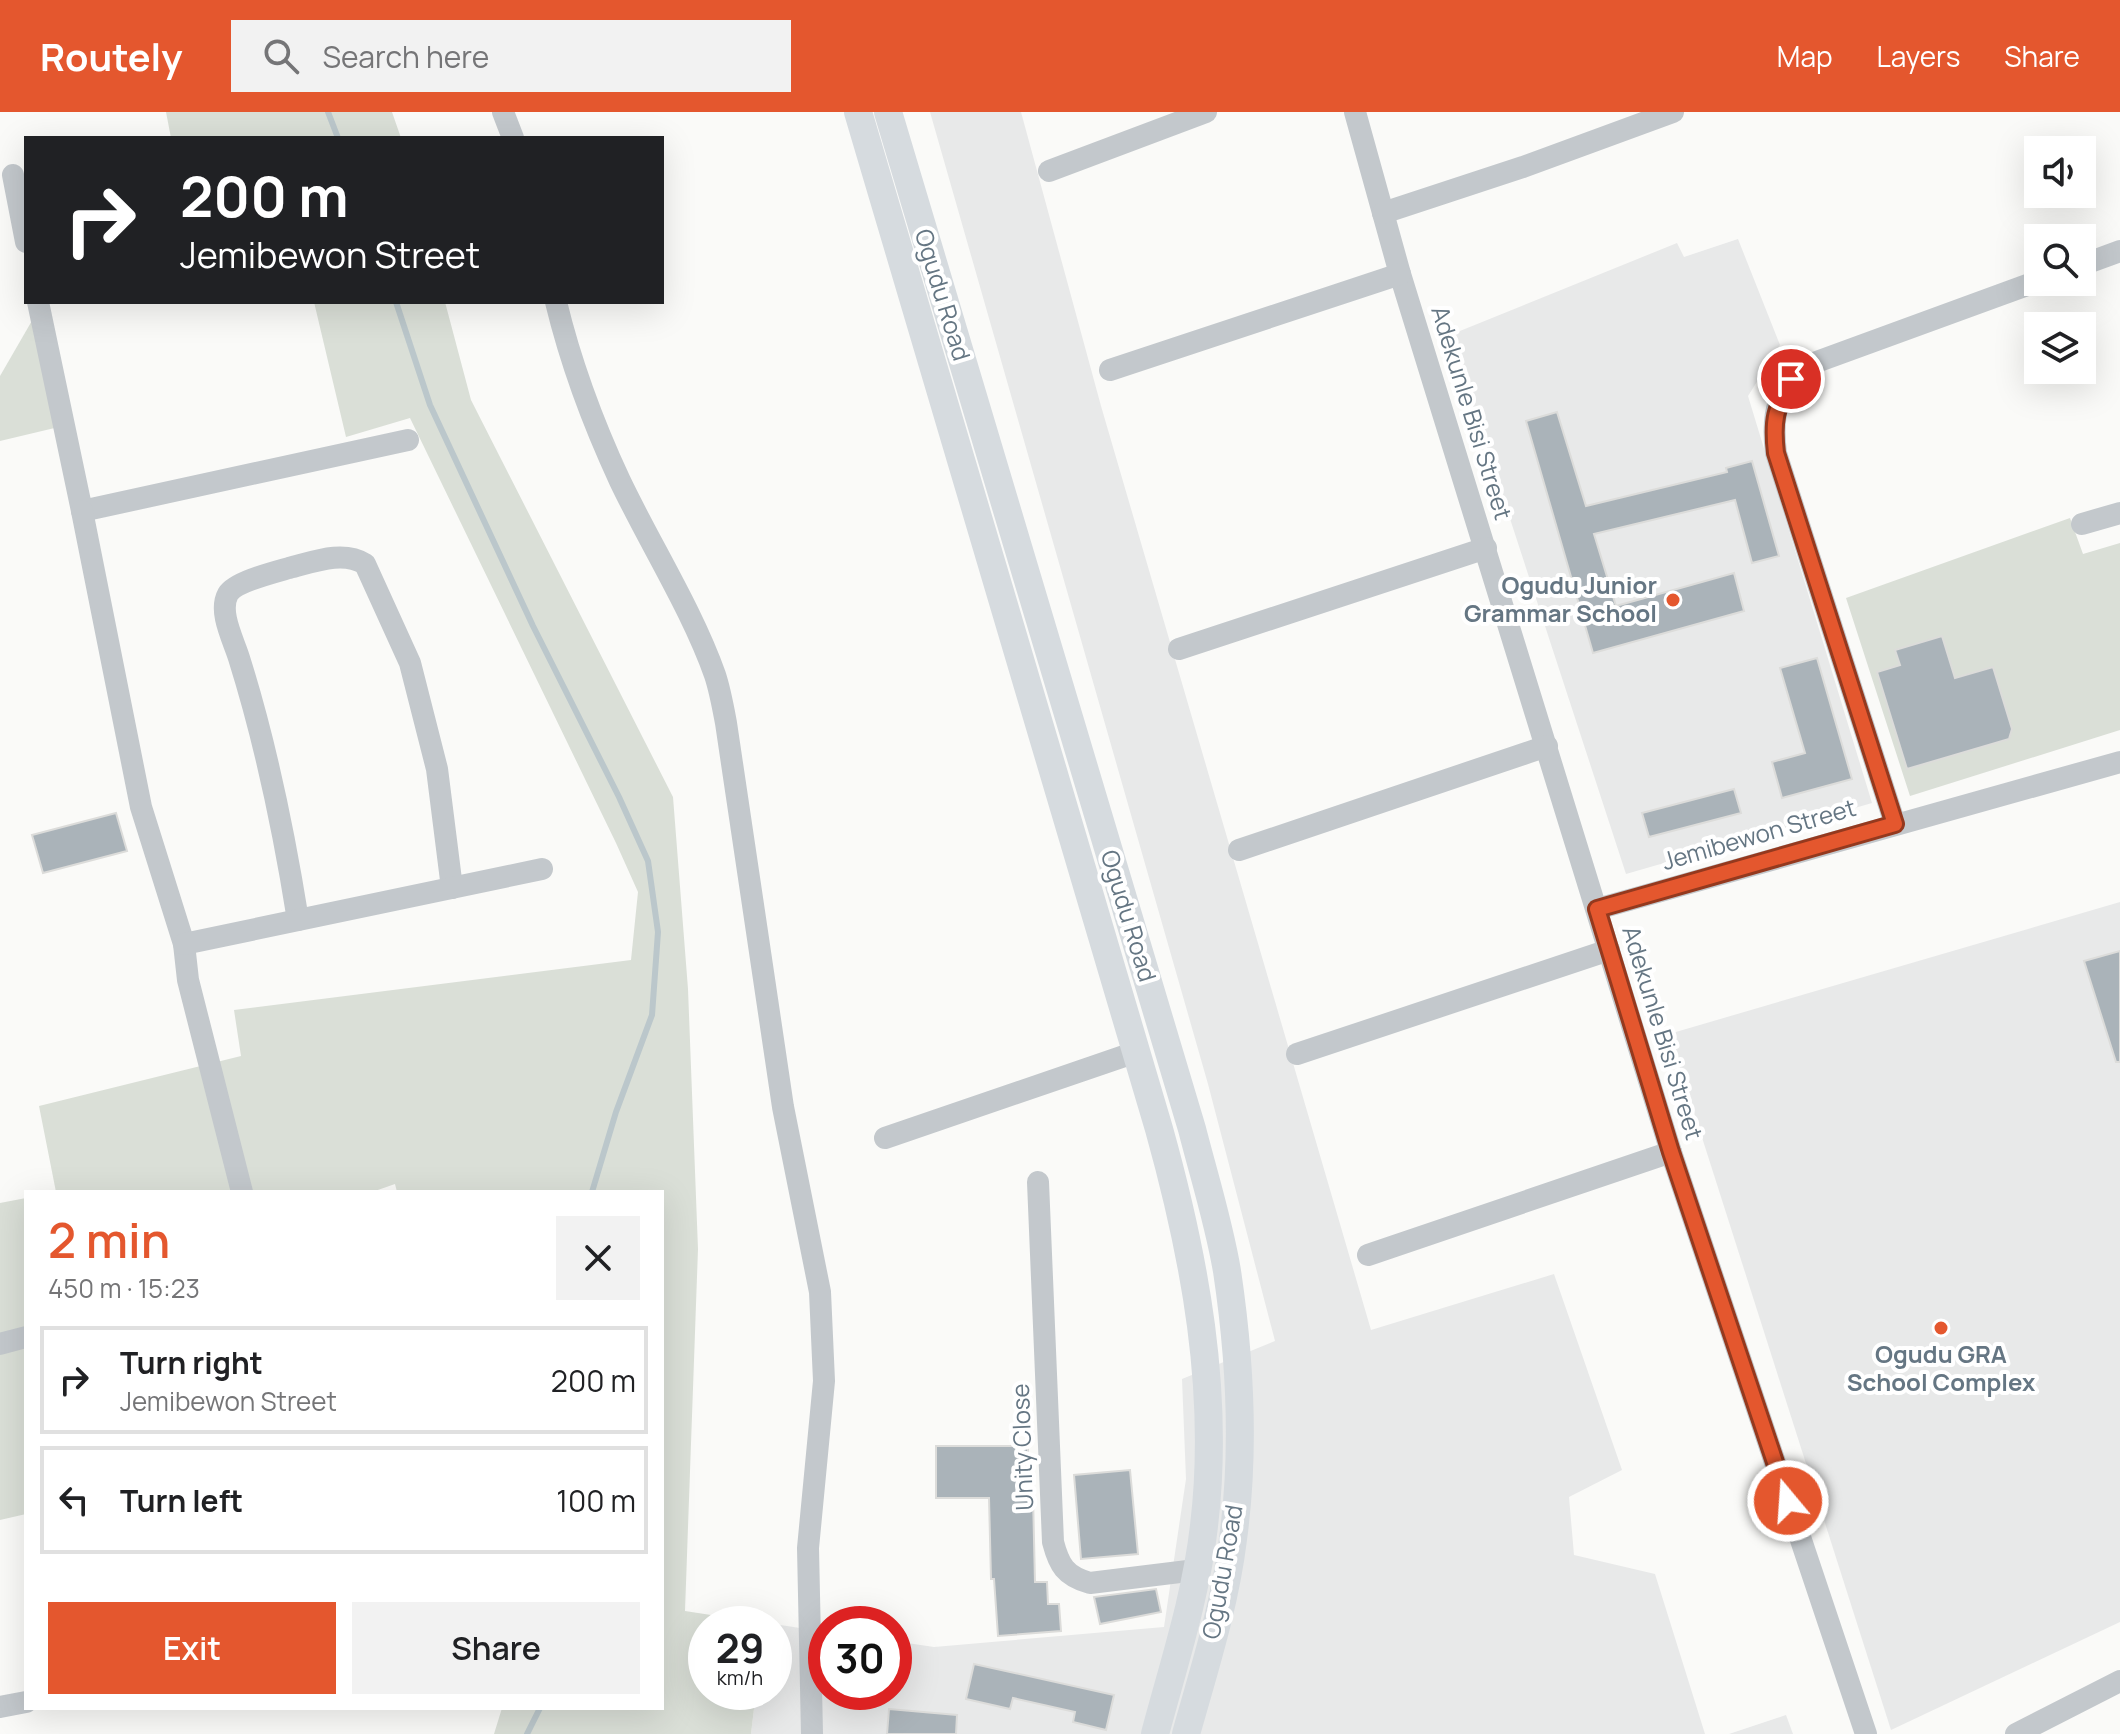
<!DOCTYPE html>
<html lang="en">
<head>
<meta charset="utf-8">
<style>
  :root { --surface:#fff; --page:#f2f2f2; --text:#202124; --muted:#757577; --line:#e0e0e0; --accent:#e4572e }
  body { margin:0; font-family:Manrope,sans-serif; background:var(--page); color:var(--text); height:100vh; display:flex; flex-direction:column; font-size:30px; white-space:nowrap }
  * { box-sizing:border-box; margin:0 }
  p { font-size:26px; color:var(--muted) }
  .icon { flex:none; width:44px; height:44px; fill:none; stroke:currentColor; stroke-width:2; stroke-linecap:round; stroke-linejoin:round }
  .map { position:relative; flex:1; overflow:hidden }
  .panel { position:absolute; left:24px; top:1078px; width:640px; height:520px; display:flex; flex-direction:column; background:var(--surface); border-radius:0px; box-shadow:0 8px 32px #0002 }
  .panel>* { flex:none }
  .hud { position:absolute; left:24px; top:24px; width:640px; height:168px; border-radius:0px; box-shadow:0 8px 32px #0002; background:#202124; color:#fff; overflow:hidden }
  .controls { position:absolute; left:2024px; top:24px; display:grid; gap:16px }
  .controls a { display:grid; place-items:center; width:72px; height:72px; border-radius:0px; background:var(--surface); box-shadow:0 8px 32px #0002; font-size:40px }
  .speed { position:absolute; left:688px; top:1494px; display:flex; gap:16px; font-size:40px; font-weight:700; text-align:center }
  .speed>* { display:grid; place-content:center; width:104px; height:104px; border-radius:50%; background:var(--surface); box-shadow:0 8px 32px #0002; line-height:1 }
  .speed small { font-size:20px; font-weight:400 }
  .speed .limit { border:12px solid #d22; background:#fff; color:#111 }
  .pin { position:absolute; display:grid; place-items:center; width:68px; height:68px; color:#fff; margin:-34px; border:4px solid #fff; border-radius:50%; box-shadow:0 2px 8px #0007 }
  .me { position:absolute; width:88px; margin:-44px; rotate:342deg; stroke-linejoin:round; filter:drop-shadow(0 0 6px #0008) }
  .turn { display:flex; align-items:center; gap:28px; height:168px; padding:0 24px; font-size:36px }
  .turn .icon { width:104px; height:104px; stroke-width:2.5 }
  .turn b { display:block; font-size:56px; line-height:68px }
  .round { display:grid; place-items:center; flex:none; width:84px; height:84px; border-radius:0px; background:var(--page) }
  .headline { display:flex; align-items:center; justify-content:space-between; height:136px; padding:0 24px }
  h1 { font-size:48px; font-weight:600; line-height:60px; color:var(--accent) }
  .button { display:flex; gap:16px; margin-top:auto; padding:16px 24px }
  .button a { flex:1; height:92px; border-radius:0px; background:var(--accent); color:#fff; font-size:32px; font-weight:600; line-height:92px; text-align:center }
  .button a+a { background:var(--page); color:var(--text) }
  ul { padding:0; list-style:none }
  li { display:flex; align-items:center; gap:24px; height:108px; margin:0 16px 12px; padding:0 8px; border:4px solid var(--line); border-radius:0px }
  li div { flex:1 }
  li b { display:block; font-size:30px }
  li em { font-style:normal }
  header { display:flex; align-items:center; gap:48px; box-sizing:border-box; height:112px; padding:0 40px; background:var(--accent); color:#fff }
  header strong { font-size:38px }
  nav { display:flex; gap:44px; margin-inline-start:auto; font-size:28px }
  .search { width:560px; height:72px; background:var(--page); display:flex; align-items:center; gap:20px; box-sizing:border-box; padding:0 28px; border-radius:0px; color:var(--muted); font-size:30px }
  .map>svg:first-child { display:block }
  .built { fill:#e8e9e9 }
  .green { fill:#dadfd7 }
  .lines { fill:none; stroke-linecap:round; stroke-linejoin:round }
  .stream { stroke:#bbc7cb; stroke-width:6 }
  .building { fill:#aab3b9; stroke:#dcdcda; stroke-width:2 }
  .minor { stroke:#c3c8cc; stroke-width:22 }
  .major { stroke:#d6dbdf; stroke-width:28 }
  .route-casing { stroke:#94391e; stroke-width:20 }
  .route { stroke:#e4572e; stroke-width:14 }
  .poi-dot { fill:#e4572e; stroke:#fff; stroke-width:3 }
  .labels { text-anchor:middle; stroke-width:8; stroke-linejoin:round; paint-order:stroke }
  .street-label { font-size:24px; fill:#657683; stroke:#fff }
  .poi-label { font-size:24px; font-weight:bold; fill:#657683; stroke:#fff; text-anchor:end }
</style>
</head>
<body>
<header>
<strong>Routely</strong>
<div class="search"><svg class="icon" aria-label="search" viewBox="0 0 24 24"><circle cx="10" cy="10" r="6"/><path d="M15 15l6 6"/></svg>Search here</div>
<nav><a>Map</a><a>Layers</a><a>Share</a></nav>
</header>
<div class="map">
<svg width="2120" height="1622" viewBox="0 0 2120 1622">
  <rect width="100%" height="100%" fill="#fafaf8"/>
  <!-- built -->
  <g class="built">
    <path d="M930,0H1021L1101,294L1371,1218L1554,1162L1622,1358L1569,1385L1574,1443L1655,1462L1705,1622H751L756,1580H774V1512L826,1520V1580H894V1529L934,1535L1164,1515L1186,1367L1182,1267L1275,1229L1208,972Z"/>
    <path d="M1738,127L1780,233L1748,284L1872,691L1626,762L1450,223L1677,131L1684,145Z"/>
    <path d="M2120,790V1510L1891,1618L1669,922Z"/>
    <path d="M1786,1603L1793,1622H1729Z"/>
  </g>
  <!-- green -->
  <g class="green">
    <path d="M166,0H392L401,26H171Z"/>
    <path d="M314,190H445L471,288L673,685L688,877L698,1137L685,1499L763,1511L706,1512V1580H756L751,1622H494L502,1596H662V1080H397L395,1072L372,1080H56L39,994L241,944L234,898L631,848L638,780L616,731L410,306L346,325Z"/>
    <path d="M37,200L63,314L0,329V264Z"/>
    <path d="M2070,406L2083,442L2120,431V618L1910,684L1846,486Z"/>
    <path d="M26,1086V1402L0,1408V1091Z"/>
  </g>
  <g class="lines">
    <!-- stream -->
    <g class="stream">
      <path d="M328,0L338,26"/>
      <path d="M396,190L430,293L533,514L619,685L648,749L658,820L652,903L616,1000L592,1080"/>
      <path d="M527,1622L540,1596"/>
    </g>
  </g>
  <!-- building -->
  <g class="building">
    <path d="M1557,300L1586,394L1727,360L1726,356L1752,349L1779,444L1752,451L1735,388L1594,422L1616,494L1734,461L1744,499L1593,541L1526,309Z"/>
    <path d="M1942,524L1955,566L1993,555L2012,617L2009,627L1907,657L1877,560L1900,553L1895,538Z"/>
    <path d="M1817,546L1852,667L1782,686L1772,650L1805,641L1780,556Z"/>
    <path d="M1734,677L1741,701L1649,725L1642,701Z"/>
    <path d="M116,701L127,739L43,761L32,723Z"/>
    <path d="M2120,839V950H2116L2084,849Z"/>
    <path d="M936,1334H1028V1385L1033,1384L1035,1470H1047L1048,1492H1059L1061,1519L998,1524L994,1467H991L989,1386H936Z"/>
    <path d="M1130,1358L1138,1442L1081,1447L1074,1363Z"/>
    <path d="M1156,1477L1161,1500L1100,1512L1094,1485Z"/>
    <path d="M974,1552L1114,1583L1106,1618L1073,1610L1075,1600L1013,1586L1010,1597L966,1587Z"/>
    <path d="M889,1597L957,1603L956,1622H887Z"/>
  </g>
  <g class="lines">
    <!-- minor -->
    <g class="minor">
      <path d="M503,0L513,26"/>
      <path d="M1355,0L1400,162L1671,1040L1866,1622"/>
      <path d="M1049,59L1206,0"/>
      <path d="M13,63L26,130"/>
      <path d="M1383,101L1523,55L1673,0"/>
      <path d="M2082,153L2120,139"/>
      <path d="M38,190L82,399L408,328"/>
      <path d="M556,190C571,252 593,311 620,369C650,432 692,498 715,563C720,578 723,595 726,611L783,995L820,1180L824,1269L808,1436L812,1622"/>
      <path d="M1110,258L1400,162"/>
      <path d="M82,399L141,695L184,832L188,868L242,1080"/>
      <path d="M2082,412L2120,401"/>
      <path d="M1179,537L1486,436"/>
      <path d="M1895,712L1776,341C1771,300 1777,277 1811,252L2038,169"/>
      <path d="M1239,738L1547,634"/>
      <path d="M1597,797L2120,650"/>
      <path d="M298,808C284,720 266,632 239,546C234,529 218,500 228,482C235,470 275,460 289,456C313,450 343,438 365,452L410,551L437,657L452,776"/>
      <path d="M184,832L542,757"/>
      <path d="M1297,942L1609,838"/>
      <path d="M885,1026L1136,940"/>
      <path d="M1038,1070L1053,1430C1059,1453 1065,1464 1090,1471L1196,1458"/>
      <path d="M1368,1143L1671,1040"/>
      <path d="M0,1232L26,1225"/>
      <path d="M0,1595L26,1590"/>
      <path d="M2016,1622L2120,1569"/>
    </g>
    <!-- major -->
    <g class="major">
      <path d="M858,0L1159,1017C1195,1146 1220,1280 1204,1414C1196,1485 1173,1554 1155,1622"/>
      <path d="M888,0L1192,1017C1204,1064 1219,1111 1227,1159C1240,1246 1245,1339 1233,1427C1225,1493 1204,1558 1186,1622"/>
    </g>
  </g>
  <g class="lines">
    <defs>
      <path id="route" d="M1788,1389L1671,1040L1597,797L1895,712L1776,341C1772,307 1776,297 1791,267"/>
    </defs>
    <!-- route casing -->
    <use href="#route" class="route-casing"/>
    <!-- route -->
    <use href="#route" class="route"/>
  </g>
  <!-- markers -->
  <g class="poi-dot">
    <circle cx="1673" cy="488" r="8"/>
    <circle cx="1941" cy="1216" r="8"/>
  </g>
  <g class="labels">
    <!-- street labels -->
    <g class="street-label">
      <text transform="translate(942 183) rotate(73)" y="8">Ogudu Road</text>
      <text transform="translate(1471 301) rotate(73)" y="8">Adekunle Bisi Street</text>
      <text transform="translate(1759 723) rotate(-16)" y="8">Jemibewon Street</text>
      <text transform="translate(1128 804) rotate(73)" y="8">Ogudu Road</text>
      <text transform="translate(1662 921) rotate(73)" y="8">Adekunle Bisi Street</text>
      <text transform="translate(1023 1335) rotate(-92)" y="8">Unity Close</text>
      <text transform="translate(1223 1460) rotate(-80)" y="8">Ogudu Road</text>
    </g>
    <!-- poi labels -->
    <g class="poi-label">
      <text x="1657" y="482">Ogudu Junior<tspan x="1657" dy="28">Grammar School</tspan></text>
      <text x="1941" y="1251" text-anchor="middle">Ogudu GRA<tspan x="1941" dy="28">School Complex</tspan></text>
    </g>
  </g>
</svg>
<div class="controls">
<a><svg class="icon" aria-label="sound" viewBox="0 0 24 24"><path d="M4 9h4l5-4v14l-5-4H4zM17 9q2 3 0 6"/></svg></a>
<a><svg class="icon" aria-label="search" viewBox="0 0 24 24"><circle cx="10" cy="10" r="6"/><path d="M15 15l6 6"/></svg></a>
<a><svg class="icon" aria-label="layers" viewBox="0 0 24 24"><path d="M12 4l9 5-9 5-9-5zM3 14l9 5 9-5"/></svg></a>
</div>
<div class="speed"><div>29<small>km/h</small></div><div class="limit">30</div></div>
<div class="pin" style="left:1791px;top:267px;background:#d93025"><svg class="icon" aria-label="arrive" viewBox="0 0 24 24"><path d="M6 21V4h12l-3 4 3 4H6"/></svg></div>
<svg class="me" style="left:1788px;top:1389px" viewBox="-20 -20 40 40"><circle r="17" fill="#e4572e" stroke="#fff" stroke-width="3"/><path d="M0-11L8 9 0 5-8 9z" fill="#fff"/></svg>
<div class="hud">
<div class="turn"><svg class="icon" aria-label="right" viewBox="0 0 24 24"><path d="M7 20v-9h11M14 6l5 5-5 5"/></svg><div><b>200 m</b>Jemibewon Street</div></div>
</div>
<section class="panel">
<div class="headline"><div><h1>2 min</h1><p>450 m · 15:23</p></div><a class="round"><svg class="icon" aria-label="close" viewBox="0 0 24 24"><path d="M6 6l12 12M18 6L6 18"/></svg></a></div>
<ul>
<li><svg class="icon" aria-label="right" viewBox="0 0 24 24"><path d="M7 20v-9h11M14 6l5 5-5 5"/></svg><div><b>Turn right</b><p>Jemibewon Street</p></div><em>200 m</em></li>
<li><svg class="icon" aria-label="left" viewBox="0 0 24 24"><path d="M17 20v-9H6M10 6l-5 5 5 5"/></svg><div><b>Turn left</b></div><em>100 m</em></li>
</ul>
<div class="button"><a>Exit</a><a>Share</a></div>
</section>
</div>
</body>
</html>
